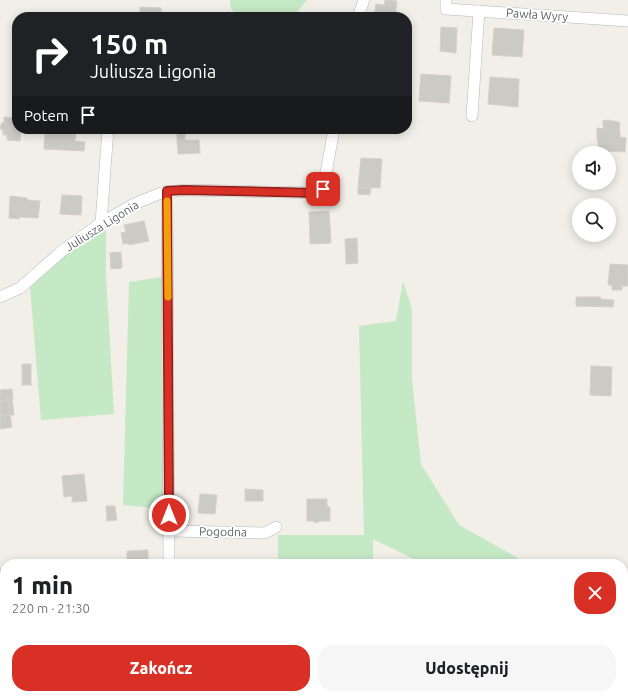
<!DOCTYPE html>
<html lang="pl">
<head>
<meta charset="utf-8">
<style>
  :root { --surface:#fff; --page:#f6f6f6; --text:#202124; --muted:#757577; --accent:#d93025 }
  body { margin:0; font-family:Ubuntu,sans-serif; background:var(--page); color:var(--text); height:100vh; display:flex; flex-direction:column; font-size:15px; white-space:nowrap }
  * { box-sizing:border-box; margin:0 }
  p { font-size:13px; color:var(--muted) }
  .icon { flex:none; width:22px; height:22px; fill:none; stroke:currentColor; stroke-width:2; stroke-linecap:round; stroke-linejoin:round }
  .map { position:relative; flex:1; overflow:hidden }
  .details { position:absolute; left:0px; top:559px; width:628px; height:140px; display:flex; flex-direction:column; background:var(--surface); border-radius:16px 16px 0 0; box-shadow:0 2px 10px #0003 }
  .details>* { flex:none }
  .top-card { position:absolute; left:12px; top:12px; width:400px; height:122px; border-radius:16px; box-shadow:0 2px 10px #0003; background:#202124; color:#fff; overflow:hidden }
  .buttons { position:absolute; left:572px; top:146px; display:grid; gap:8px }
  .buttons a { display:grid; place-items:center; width:44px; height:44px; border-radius:50%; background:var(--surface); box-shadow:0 2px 10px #0003; font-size:20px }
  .pin { position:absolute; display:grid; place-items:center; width:34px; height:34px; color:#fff; margin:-17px; border-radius:8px; box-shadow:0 2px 6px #0006 }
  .me { position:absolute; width:44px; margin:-22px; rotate:0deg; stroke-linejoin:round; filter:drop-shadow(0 0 3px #0008) }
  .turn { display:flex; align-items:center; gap:14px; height:84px; padding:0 12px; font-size:18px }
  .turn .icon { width:52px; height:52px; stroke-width:2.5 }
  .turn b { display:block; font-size:28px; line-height:34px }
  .then { display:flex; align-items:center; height:38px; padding:0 12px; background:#0003; gap:8px; font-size:15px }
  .round { display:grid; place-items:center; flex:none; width:42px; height:42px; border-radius:16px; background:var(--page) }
  .headline { display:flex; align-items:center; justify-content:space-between; height:68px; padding:0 12px }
  h1 { font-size:24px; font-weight:800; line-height:30px }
  .action { display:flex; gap:8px; margin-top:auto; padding:8px 12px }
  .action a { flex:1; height:46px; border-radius:16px; background:var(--accent); color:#fff; font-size:16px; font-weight:800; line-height:46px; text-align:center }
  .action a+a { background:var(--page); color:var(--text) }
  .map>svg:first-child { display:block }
  .green { fill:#c5e8c5 }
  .building { fill:#cccac5; stroke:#d6d1c6 }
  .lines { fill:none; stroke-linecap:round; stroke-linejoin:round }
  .minor-casing { stroke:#b5b8bc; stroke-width:12 }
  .minor { stroke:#fff; stroke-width:11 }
  .route-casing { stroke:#8d1f18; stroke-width:10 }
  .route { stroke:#d93025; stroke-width:7 }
  .slow { stroke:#f59e0b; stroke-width:7 }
  .labels { text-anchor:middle; stroke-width:3.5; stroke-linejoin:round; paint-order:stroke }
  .street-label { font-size:12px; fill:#5f6368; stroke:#fff }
</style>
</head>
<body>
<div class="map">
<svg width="628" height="699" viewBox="0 0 628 699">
  <rect width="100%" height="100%" fill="#f1efe8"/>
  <!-- green -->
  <g class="green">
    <path d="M230,0H307L293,17H240L231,9Z"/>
    <path d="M106,230V275L114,414L41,420L30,287L62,256Z"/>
    <path d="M163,277V509L123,505L129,282Z"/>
    <path d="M403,281L412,309V380L421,464L459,525L518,558L521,564H424L373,539V564H278V535H364L359,326L396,321Z"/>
    <path d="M5,628V694H376V699H0V629Z"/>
    <path d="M623,642H628V699H466V694H623Z"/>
  </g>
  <!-- building -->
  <g class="building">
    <path d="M385,0L397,1L395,17H374L376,4L384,5Z"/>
    <path d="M140,7L161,8V17H140Z"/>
    <path d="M70,14L91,15V17H70Z"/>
    <path d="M441,27L457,28L456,53L440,51Z"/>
    <path d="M494,28L524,30L522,57L492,55Z"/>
    <path d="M421,74L451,76L449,103L419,101Z"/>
    <path d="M490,77L519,79L518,107L488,104Z"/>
    <path d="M4,117L17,118V129H21L20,141L7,140V135H3V131L0,128L1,124L4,122Z"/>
    <path d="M603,120L606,121L607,120L619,122L620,124L619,130L620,131V137L626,138L625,152L605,151V149L598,148V140H597V128L603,129Z"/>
    <path d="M45,129H76L75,141L85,142L84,151L44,149Z"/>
    <rect x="177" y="134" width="8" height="6"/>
    <path d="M177,140H199L200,153L178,154Z"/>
    <path d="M361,158L382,159L380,188L358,187Z"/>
    <path d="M358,187L371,188L370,195L358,194Z"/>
    <path d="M62,195L82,196L81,215L60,214Z"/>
    <path d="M10,196L27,198V200L40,201L38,218L20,217L19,219L9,218Z"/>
    <path d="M329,211L331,243L310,244L309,212Z"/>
    <path d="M144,221L149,241L129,245L128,243L123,244L121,233L126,232L124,225Z"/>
    <path d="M357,238L358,263L346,264L345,239Z"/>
    <path d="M121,252L122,268L111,269L110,253Z"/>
    <path d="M610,264L628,265V286H622V290H612V285H608Z"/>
    <path d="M576,297H601L600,299L614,300L613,307L576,306Z"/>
    <rect x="22" y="364" width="9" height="21"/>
    <path d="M591,366L612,367L611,396L590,395Z"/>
    <path d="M12,389L13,399L0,401V390Z"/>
    <path d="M12,399L14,415H10L8,400Z"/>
    <path d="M8,400L10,415L0,416V401Z"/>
    <path d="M10,415L12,427L0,429V416Z"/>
    <path d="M84,474L87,501L72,502V496L64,497L62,476Z"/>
    <path d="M245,489L263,490V501H245Z"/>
    <path d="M200,494L217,495L215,514L198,513Z"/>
    <path d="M307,499H327V507H330V521H321L315,523L313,521H307Z"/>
    <path d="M106,506H115L117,520L107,521Z"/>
    <path d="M148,550V564H127V551Z"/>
    <path d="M225,561L266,562V564H225Z"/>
    <path d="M0,569H3L5,580V602L0,603Z"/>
  </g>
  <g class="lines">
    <defs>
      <g id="minor">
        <path d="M446,0V9L628,21"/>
        <path d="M358,17L364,0"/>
        <path d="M472,116L479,11"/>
        <path d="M167,191L169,564"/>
        <path d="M101,223L108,129"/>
        <path d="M0,297L20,288L62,251L101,223L134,204L161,193L184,190L318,193L323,189L334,129"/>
        <path d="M169,531L265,533L276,527"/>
      </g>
    </defs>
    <!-- minor casing -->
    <use href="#minor" class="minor-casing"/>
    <!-- minor -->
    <use href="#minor" class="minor"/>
  </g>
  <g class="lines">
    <defs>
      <path id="route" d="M169,515L167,191L184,190L318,193L323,189"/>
    </defs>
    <!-- route casing -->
    <use href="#route" class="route-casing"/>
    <!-- route -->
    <use href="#route" class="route"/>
    <!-- slow -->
    <path class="slow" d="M167,201L168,297"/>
  </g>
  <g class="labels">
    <!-- street labels -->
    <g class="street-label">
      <text transform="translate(537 15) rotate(4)" y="4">Pawła Wyry</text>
      <text transform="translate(102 226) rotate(-32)" y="4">Juliusza Ligonia</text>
      <text transform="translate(223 532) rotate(1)" y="4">Pogodna</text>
    </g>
  </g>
</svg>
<div class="buttons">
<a><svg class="icon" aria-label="sound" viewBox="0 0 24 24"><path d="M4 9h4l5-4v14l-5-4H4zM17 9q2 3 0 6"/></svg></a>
<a><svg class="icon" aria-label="search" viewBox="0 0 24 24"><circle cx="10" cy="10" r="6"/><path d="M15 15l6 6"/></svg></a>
</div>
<div class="pin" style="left:323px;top:189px;background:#d93025"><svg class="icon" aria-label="arrive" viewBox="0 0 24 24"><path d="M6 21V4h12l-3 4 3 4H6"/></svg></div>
<svg class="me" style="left:169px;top:515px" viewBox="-20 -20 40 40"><circle r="17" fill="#d93025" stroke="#fff" stroke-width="3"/><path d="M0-11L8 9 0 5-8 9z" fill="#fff"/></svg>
<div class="top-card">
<div class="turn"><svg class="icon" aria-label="right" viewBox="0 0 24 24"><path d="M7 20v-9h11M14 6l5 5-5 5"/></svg><div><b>150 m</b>Juliusza Ligonia</div></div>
<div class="then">Potem<svg class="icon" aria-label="arrive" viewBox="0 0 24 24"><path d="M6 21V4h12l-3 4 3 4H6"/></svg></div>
</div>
<section class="details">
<div class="headline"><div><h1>1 min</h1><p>220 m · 21:30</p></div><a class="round" style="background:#d93025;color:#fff"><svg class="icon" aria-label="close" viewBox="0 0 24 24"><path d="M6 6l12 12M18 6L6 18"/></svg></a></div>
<div class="action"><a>Zakończ</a><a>Udostępnij</a></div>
</section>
</div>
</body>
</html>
